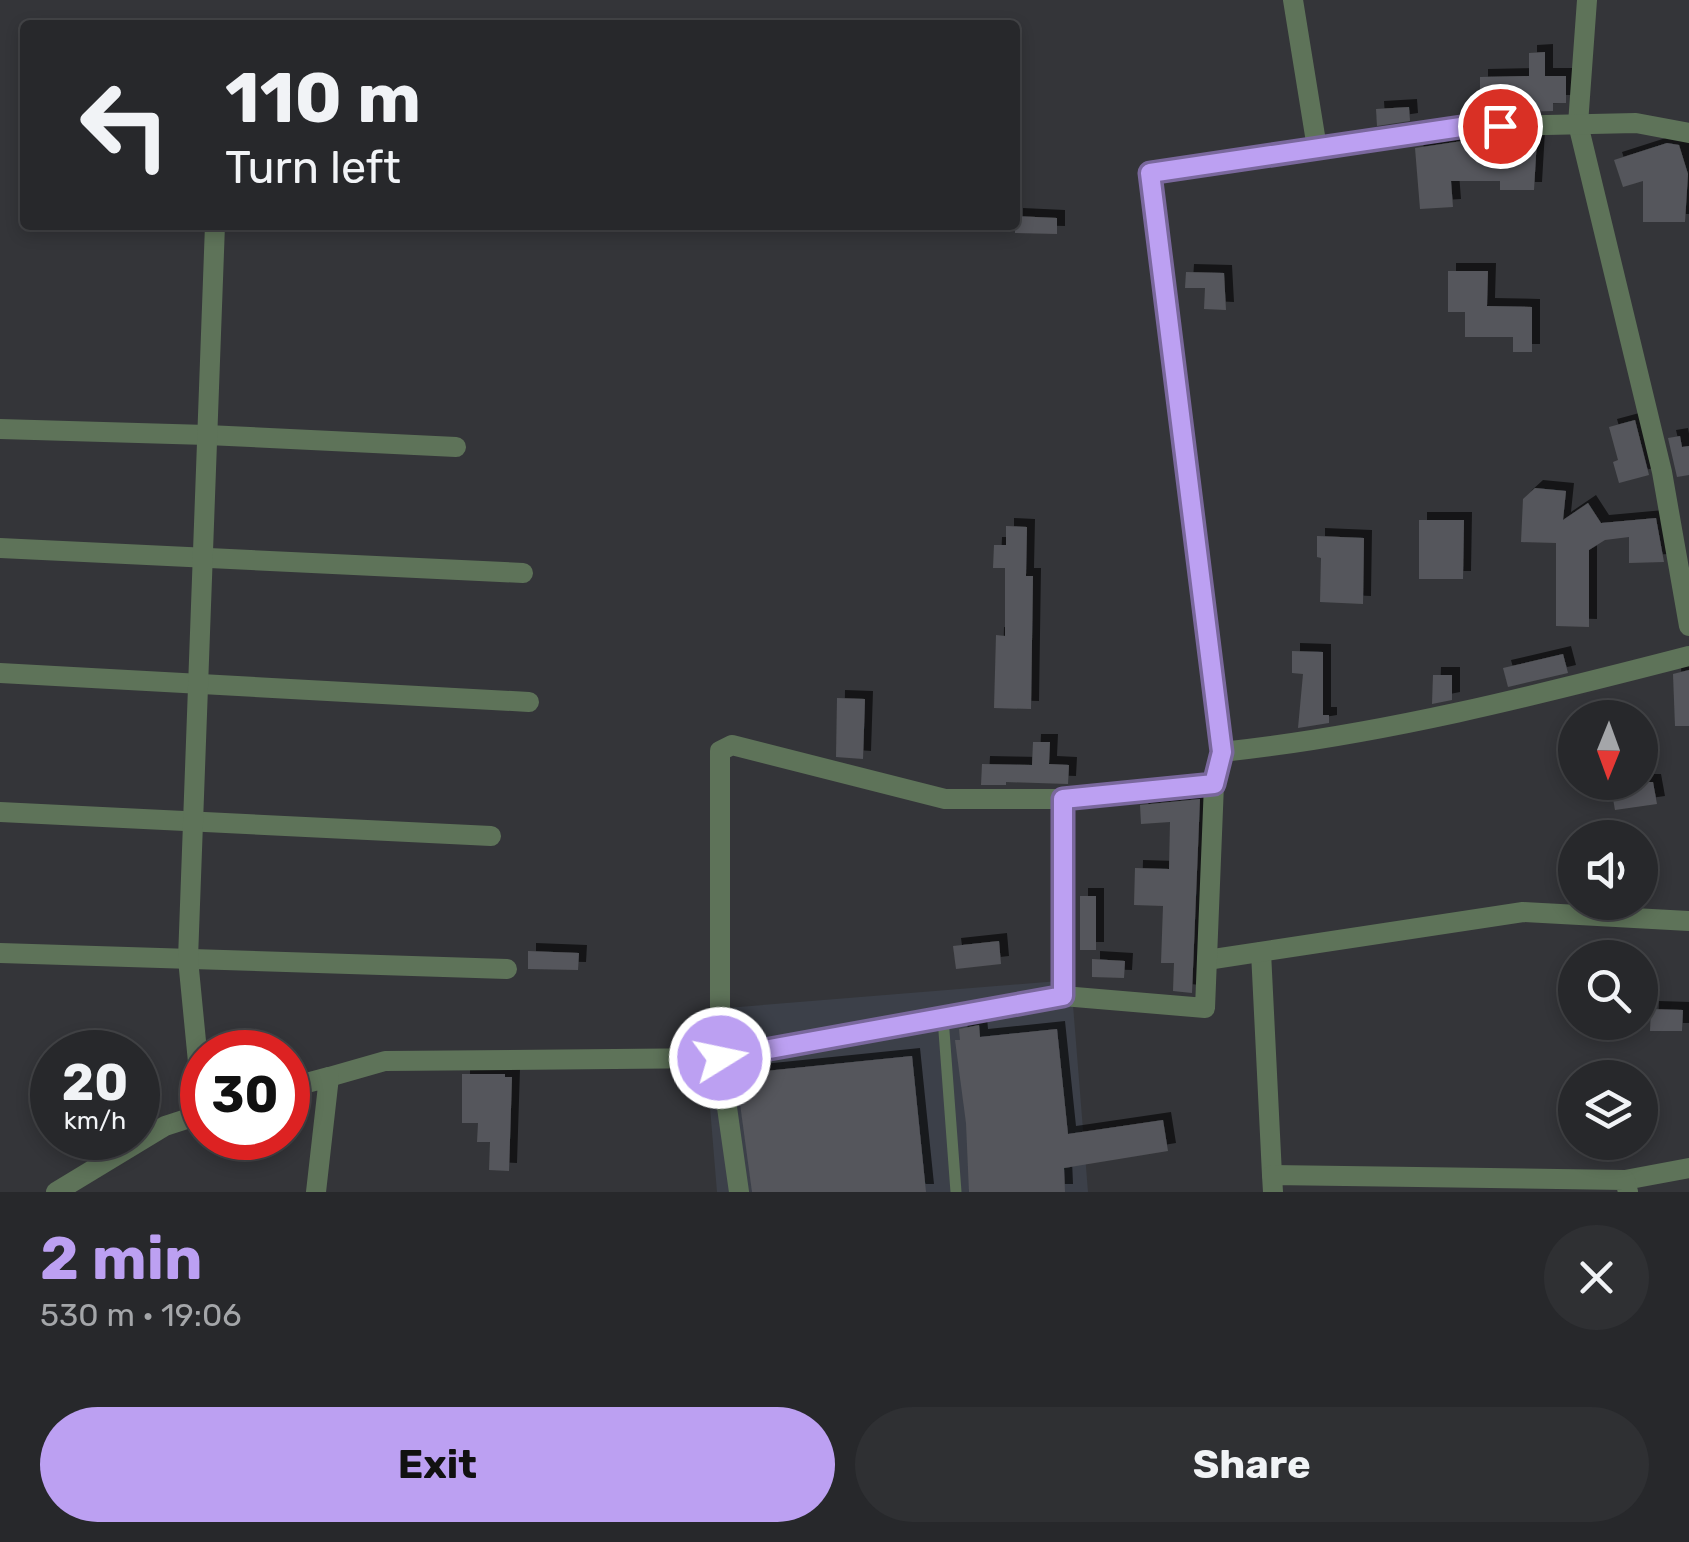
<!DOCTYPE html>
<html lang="en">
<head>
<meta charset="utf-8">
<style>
  :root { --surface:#27282b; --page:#2f3033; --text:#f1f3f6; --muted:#a4a6a9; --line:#434447; --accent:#bca0f2 }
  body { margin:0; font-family:Rubik,sans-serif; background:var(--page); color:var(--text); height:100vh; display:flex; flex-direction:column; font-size:38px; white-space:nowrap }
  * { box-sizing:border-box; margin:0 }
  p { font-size:32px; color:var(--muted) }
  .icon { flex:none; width:55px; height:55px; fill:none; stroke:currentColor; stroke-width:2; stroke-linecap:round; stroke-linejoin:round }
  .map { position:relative; height:1192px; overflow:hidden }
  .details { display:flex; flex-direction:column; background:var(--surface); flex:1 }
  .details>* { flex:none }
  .hud { position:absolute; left:20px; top:20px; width:1000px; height:210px; border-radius:10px; box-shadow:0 5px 15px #0003,0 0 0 2px var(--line); background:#27282b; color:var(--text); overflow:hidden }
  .needle { width:65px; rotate:181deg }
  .controls { position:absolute; left:1558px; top:700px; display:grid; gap:20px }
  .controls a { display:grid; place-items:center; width:100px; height:100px; border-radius:50%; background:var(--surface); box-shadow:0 5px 15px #0003,0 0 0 2px var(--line); font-size:50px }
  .speed { position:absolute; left:30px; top:1030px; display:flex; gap:20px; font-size:50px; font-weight:700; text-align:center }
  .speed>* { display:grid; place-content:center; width:130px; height:130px; border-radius:50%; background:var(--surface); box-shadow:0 5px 15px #0003,0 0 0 2px var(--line); line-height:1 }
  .speed small { font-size:25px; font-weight:400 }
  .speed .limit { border:15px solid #d22; background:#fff; color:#111 }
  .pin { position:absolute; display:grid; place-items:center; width:85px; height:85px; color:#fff; margin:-42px; border:5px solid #fff; border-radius:50%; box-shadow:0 2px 10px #0007 }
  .me { position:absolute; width:110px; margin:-55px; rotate:80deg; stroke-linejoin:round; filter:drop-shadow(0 0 8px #0008) }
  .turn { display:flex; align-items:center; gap:35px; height:210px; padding:0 40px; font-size:45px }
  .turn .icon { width:130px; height:130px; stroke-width:2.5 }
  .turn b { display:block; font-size:70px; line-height:85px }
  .round { display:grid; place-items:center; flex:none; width:105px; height:105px; border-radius:52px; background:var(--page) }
  .headline { display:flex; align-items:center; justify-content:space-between; height:170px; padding:0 40px }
  h1 { font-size:60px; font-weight:700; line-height:75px; color:var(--accent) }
  .primary-button { display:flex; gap:20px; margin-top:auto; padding:20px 40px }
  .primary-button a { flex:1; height:115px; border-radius:60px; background:var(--accent); color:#111; font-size:40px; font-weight:700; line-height:115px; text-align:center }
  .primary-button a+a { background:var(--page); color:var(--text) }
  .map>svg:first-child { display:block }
  .built { fill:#3c4049 }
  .building { fill:#55565b; filter:url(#shadow) }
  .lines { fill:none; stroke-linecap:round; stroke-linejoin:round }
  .lane { stroke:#5e7359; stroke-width:11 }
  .street { stroke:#5e7359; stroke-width:20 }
  .route-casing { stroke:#7a689d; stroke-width:25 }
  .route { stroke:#bca0f2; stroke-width:18 }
</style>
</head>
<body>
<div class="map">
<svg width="1689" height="1192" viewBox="0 0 1689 1192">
  <defs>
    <filter id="shadow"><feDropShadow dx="8" dy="-8" stdDeviation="0" flood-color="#0009"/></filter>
  </defs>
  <rect width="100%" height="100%" fill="#343539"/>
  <!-- built -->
  <path class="built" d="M1071,980L1088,1192H717L702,1010Z"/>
  <!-- building -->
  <g class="building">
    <path d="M1545,52V76H1566V103H1553V111L1480,113V77L1529,76V53Z"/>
    <path d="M1409,107L1410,121L1377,126L1376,109Z"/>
    <path d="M1537,139L1534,190H1500V181H1451L1453,207L1420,209L1415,148L1462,141Z"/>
    <path d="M1667,143L1679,145L1688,174L1685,222H1643V181L1623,187L1614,160Z"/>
    <path d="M1015,216L1057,218V234L1015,233Z"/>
    <path d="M1448,271H1488L1487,306L1532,307V352H1513V337H1465V312H1448Z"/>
    <path d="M1186,272L1224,273L1226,310L1204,309L1205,288H1185Z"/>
    <path d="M1635,420L1649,475L1619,483L1613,462L1618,460L1609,427Z"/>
    <path d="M1680,436L1682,447L1689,446V475L1677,477L1668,438Z"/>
    <path d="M1535,488L1566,491L1563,520L1588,503L1601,523L1656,518L1664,562L1629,563V537L1605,540L1589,550V627L1556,626V543L1521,542L1523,499Z"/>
    <path d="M1419,520H1464L1463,579H1419Z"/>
    <path d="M1006,526L1027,527L1026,576H1033L1031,709L994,708L996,635L1005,636V568H993L994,545H1006Z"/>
    <path d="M1317,536L1364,538L1363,604L1320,602L1321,558L1317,557Z"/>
    <path d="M1292,651L1323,652V715H1329V723L1298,728L1303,674L1292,673Z"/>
    <path d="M1563,654L1568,673L1508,687L1503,668Z"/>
    <path d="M1689,670V726H1675L1673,674Z"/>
    <path d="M1433,675H1452V700L1432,704Z"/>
    <path d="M837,698L865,699L863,759L836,757Z"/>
    <path d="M1033,742H1050L1049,764L1069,765L1068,784L1006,782V785H981L982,764L1032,765Z"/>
    <path d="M1610,782H1653L1657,804L1615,810Z"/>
    <path d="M1200,799L1192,993L1173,991L1174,963H1161L1163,906L1134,905L1135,868L1169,869L1170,822L1141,824L1140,805Z"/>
    <rect x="1080" y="896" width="16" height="54"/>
    <path d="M999,941L1001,964L956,969L953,946Z"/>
    <path d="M528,951L579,953L578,970L528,969Z"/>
    <path d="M1092,959L1125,961L1124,978L1092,977Z"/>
    <path d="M1651,1009L1683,1010L1682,1031H1650Z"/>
    <path d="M979,1025L980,1037L1057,1029L1068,1134L1163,1120L1168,1151L1064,1168L1065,1192H969L966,1123L955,1040H960L959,1029Z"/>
    <path d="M912,1056L926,1192H752L736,1074Z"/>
    <path d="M462,1074H505V1077H512L509,1171L489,1170L490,1142H477L478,1123H462Z"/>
  </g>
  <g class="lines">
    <!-- lane -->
    <path class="lane" d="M943,1018L956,1192"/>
    <!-- street -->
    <g class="street">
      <path d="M1293,0L1317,148"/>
      <path d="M1587,0L1578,124L1662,472L1689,626"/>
      <path d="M0,429L207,435L456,447"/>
      <path d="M0,548L523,573"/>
      <path d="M0,673L529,702"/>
      <path d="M1222,752L1149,173L1461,127L1636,123L1689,133"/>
      <path d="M1063,799V996L720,1058V751L732,745L945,799H1063L1214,784L1222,752C1381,735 1534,696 1689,656"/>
      <path d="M0,812L491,836"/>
      <path d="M1261,952L1272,1175"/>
      <path d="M0,953L507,969"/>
      <path d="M1207,960L1523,912L1689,921"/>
      <path d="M1063,996L1205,1008L1214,784"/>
      <path d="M329,1077L385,1061L720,1058L739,1192"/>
      <path d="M288,1088L329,1077L316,1192"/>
      <path d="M202,1103L188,959L215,225"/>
      <path d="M1625,1180L1689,1168"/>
      <path d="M56,1192L165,1126L202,1114"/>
      <path d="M1273,1192L1272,1175L1625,1180L1628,1192"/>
    </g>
  </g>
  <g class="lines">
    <defs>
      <path id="route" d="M720,1058L1063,996V799L1214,784L1222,752L1150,173L1461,127L1500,126"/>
    </defs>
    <!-- route casing -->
    <use href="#route" class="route-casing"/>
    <!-- route -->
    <use href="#route" class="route"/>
  </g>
</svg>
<div class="controls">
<a><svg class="needle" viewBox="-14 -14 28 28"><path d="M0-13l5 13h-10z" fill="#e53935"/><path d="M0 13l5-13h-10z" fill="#a4a6a9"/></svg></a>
<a><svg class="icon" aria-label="sound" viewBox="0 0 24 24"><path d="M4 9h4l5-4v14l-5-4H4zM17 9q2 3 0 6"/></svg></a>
<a><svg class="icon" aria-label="search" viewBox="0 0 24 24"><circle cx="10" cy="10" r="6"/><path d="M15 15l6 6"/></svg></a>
<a><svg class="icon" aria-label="layers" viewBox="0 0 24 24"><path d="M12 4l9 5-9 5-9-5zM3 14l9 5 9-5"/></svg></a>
</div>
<div class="speed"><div>20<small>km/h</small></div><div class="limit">30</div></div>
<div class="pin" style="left:1500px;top:126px;background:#d93025"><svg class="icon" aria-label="arrive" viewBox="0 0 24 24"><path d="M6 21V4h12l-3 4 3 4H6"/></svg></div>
<svg class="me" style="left:720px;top:1058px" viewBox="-20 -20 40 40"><circle r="17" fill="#bca0f2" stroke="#fff" stroke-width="3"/><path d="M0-11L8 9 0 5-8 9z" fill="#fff"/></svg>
<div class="hud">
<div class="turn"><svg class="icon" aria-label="left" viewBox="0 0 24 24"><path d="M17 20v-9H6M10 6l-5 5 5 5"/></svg><div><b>110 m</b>Turn left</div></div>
</div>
</div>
<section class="details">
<div class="headline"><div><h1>2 min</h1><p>530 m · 19:06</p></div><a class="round"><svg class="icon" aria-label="close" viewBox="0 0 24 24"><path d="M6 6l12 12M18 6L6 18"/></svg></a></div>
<div class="primary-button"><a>Exit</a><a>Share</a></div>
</section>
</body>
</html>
